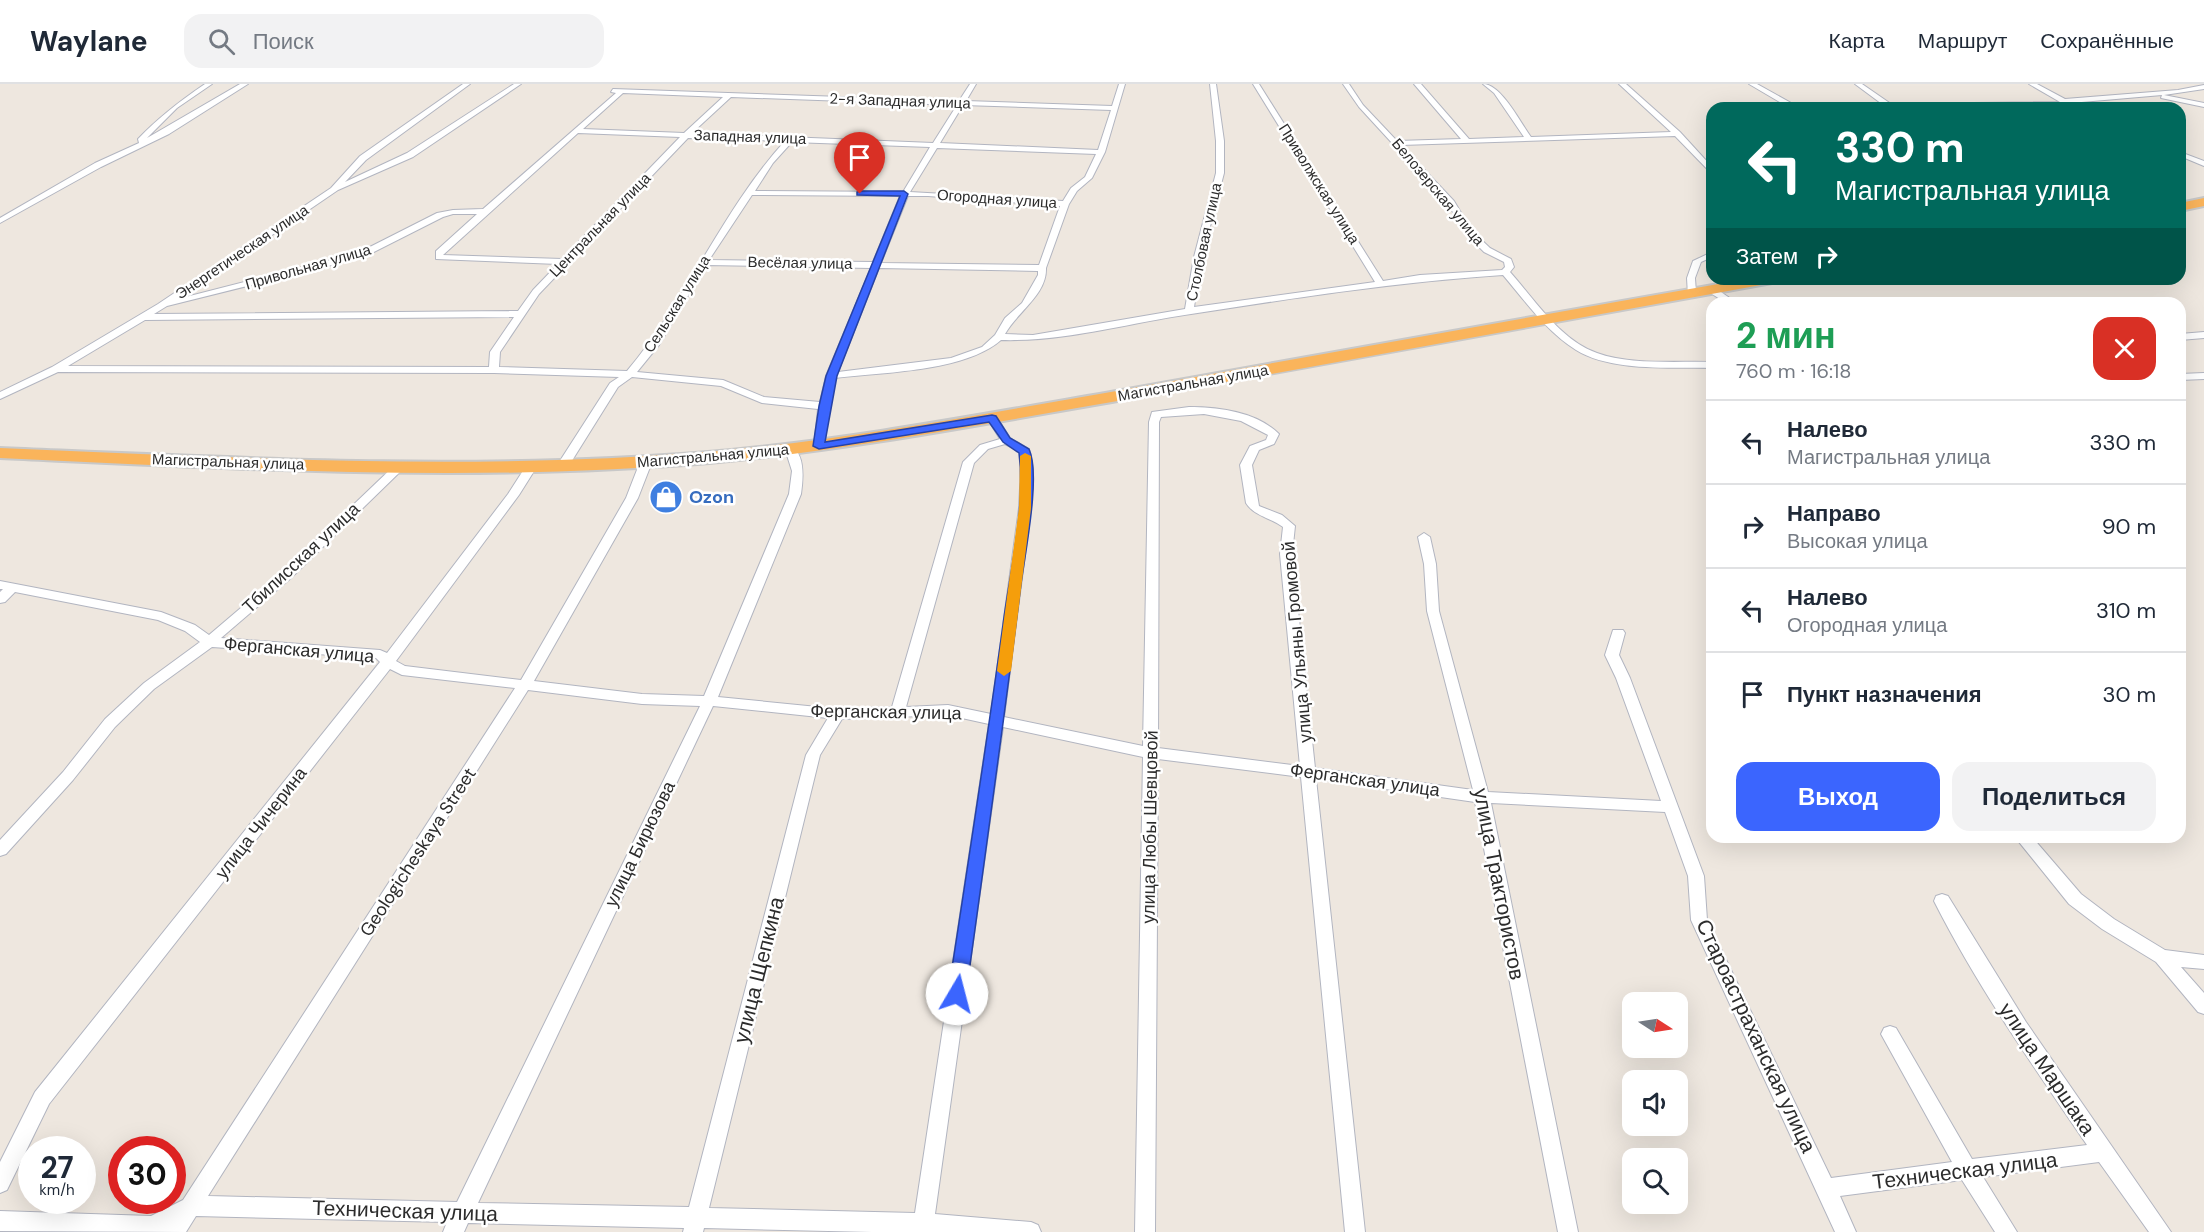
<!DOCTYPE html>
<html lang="ru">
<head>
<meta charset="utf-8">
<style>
  :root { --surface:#fff; --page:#f2f2f3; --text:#1f2937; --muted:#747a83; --line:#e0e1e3; --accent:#3b65fe }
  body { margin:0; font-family:"DM Sans",sans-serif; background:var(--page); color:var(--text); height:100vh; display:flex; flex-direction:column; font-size:22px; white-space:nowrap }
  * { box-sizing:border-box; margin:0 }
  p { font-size:20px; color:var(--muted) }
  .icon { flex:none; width:33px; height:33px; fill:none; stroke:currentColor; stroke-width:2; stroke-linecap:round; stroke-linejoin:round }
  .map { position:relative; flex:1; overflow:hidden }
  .panel { position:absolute; left:1706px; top:213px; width:480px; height:546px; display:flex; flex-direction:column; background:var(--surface); border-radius:18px; box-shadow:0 6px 24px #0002 }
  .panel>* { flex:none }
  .banner { position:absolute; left:1706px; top:18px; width:480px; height:183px; border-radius:18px; box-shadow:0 6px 24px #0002; background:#00695c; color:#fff; overflow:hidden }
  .needle { width:39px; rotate:102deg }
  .tools { position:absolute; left:1622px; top:908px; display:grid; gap:12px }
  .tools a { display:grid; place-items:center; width:66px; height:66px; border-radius:12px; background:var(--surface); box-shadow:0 6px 24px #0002; font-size:30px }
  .speed { position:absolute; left:18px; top:1052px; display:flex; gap:12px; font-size:30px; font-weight:700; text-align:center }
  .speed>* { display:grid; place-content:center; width:78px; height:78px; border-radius:50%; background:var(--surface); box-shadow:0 6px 24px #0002; line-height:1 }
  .speed small { font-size:15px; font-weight:400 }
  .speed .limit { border:9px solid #d22; background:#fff; color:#111 }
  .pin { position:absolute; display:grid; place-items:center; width:51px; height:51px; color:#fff; margin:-62px -26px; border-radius:50% 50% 50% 0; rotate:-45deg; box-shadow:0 0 6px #0007 }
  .pin .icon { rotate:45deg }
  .me { position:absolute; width:66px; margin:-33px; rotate:8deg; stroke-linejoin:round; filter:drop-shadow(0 0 4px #0008) }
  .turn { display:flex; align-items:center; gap:21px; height:126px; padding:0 30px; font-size:27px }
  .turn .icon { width:78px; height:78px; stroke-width:2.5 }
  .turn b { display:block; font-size:42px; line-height:51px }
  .then { display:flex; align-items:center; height:57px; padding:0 30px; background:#0003; gap:12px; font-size:22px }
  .round { display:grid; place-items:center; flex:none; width:63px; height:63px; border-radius:18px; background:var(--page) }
  .overview { display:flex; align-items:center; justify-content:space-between; height:102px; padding:0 30px }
  h1 { font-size:36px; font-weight:800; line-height:45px; color:#1e9e55 }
  .button { display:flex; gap:12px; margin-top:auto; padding:12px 30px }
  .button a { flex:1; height:69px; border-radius:18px; background:var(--accent); color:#fff; font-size:24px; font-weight:800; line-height:69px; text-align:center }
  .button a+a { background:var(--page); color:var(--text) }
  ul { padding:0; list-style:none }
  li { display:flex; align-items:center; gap:18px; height:84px; padding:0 30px; border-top:2px solid var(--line) }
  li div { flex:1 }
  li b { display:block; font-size:22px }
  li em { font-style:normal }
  header { display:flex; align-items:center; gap:36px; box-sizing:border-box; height:84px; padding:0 30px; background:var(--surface); border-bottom:2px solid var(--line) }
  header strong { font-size:28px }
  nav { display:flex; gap:33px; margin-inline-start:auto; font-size:21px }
  .search { width:420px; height:54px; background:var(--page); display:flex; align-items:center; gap:15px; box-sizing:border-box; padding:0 21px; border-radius:18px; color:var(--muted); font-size:22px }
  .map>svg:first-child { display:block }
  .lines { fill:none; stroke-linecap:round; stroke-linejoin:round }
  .minor-casing { stroke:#b2b5c0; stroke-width:2 }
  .trunk-casing { stroke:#c8c8c8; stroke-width:4 }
  .minor { fill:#fff; fill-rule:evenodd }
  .trunk { fill:#fab45b; fill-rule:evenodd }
  .route { fill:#3b65fe; stroke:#2642a5; stroke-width:1.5 }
  .slow { fill:#f59e0b }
  .labels { text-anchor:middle; stroke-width:5; stroke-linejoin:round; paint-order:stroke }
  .far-street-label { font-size:15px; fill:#2c2c2c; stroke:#fff }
  .shop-label { font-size:18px; font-weight:bold; fill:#366cbe; stroke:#fff; text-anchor:start }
  .street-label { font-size:18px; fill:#2c2c2c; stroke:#fff }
  .near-street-label { font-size:21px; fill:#2c2c2c; stroke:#fff }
</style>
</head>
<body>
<header>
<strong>Waylane</strong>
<div class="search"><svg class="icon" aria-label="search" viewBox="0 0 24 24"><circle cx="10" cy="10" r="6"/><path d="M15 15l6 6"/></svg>Поиск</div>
<nav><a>Карта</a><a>Маршрут</a><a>Сохранённые</a></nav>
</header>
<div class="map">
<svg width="2204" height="1148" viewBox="0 0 2204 1148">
  <rect width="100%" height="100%" fill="#eee7df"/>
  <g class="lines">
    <defs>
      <g id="minor">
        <path d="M205,0H212L177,24L147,54L240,0H248L169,50L101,83L0,139V134L95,79L139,59L138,55C159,33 180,17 205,0Z"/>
        <path d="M463,0H470L366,76L345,98L407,69L514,0H521L413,73L338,106L178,215L358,169L437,129L453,126L483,125L616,9L611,8L613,5L959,17L970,0H976L966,17L1112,22L1119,0H1125L1105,68L1092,94L1077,107L1069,120L1046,184C1047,211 1017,228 1005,250L1033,251L1185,225L1194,173L1216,89V57L1210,0H1216L1224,57V89L1202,173L1194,223L1375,198L1253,0H1259L1383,197L1420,191L1502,186L1505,183L1504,178L1484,168L1466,150L1448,120L1359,23L1343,0H1349L1363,21L1397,57L1461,55L1414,0H1421L1469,55L1524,53L1494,9L1483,0C1501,0 1520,38 1531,53L1671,48L1619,0H1626L1680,48L1712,83V90L1675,52L1401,61L1454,117L1472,147L1490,164L1511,175L1514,183L1510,188C1535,216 1560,256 1597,269C1629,281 1677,277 1712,278V284C1672,283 1611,288 1576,266C1547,248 1525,217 1503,191C1398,198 1294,214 1191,230C1128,239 1065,258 1001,256C964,288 884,288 835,294L829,322L824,362L819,365L814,362L818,325L762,319L721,302L632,293L618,303L568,383L562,386L556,383L610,299L619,293L494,289L58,288L0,315V308L52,283L158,220L331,104L360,72ZM623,9L723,13L684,49L583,45ZM731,13L957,21L933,59L692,49ZM963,21L1111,26L1098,66L940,59ZM578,49L680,53L562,175L443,171ZM688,54L785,57C722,126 687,216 627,287L499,283L500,268L539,210ZM792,58L930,63L903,108L755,107L773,79ZM937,64L1096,70L1085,93L1071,104L1063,117L910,108ZM752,111L900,112L873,178L709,176ZM908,112H928L1060,122L1039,181L881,179ZM453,130H477L436,167V175L558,180L533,206L518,227L154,230L167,222L364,173L443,133ZM706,181L871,184L826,292L820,318L764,313L723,296L637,288L659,261ZM879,184L1038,187V191L1022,219L1005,234L995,251L982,263L951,274L838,288ZM514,233L490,268L489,283L68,282L145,236Z"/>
        <path d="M1749,0H1757L1793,20H1882L1855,0H1862L1891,20L2060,18L2029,0H2037L2065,15L2178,6L2204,1V5L2164,11L2204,19V23L2161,14L2162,11L2070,19L2071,20L2068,22L1790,24Z"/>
        <path d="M2180,68L2204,77V82L2180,72Z"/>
        <path d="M1712,168V173L1701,178L1695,194L1696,209L1688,211L1687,194L1693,177Z"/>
        <path d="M1712,203L1715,204L1737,219H1726L1709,208L1707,206Z"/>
        <path d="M2204,248V254L2180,256V250Z"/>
        <path d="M2204,289V295L2180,296V290Z"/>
        <path d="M1189,323C1219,323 1257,328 1279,350L1274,360L1259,366L1252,381L1259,422L1282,431L1295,442L1292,470L1315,684L1473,706L1427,527L1424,480L1418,453L1424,449L1430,453L1436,480L1439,527L1488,708L1661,717L1616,594L1605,571L1613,546H1623L1625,549L1619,571L1630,594L1704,792L1707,836L1831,1094L1952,1078L1881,950L1884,944L1890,942L1896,944L1972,1075L2087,1061C2033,982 1977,902 1934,817L1936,812L1942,810L1948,812L2026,938L2171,1148H2149L2099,1078L1983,1093L2017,1148H1995L1962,1096L1840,1112L1856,1148H1835L1691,836L1688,792L1665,728L1491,719L1578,1148H1558L1475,718L1316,695L1365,1148H1345L1301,693L1158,675L1155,1148H1135L1143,673L1003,643L935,1130L1031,1138L1038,1141L1041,1148H872L704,1144L703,1148H683L684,1144L468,1139L464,1148H443L447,1138L196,1132L186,1148L0,1147V1127L151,1132L183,1116L515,604L402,591L390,585L49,1020L7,1106L0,1109V1078L35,1008L380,578L376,574L212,563L154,605L115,643L73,696L6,770L0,772V756L63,688L105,635L144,599L200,558L185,547L158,536L15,508L5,518L0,519V508L3,505H0V497L161,528L195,541L209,551L283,488L395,381L399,380L405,383L403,385L291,494L221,554L380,566L387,569L508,410L526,382L530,381L536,384L519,411L396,577L405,582L521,596L626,414L640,378L646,375L652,378L638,414L534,597L642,610L704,612L789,410L792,387L785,365L790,362C806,369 803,396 801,410L718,613L838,625L892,623L963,378L980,361L1000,355L987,334L992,331L996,332L1010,354L1029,365L1033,384L1031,424L1004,633L1143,662L1149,338L1152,328ZM1204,330L1241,337L1268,351L1266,356L1250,362L1240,381L1246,419C1254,432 1271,434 1283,443L1280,470L1300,682L1158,664L1159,338L1161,333ZM1005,360L1020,368L1021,384L1019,424L991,630L948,621L906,623L974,379L988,365ZM528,606L642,620L700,622L457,1118L208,1112ZM713,622L828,634L806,671L689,1123L478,1119ZM948,631L989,640L915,1129L709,1124L820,671L842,635Z"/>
        <path d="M2015,753H2032L2081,810L2114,835L2165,866L2204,871V885L2181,883L2204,909V930L2198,928L2156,878L2102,845L2069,820Z"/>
      </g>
      <g id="trunk">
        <path d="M2204,114V122L2180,127V119Z"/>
        <path d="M1747,195H1779L1772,199C1560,237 1348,277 1135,314C994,338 853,366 709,379C473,399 236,385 0,374V364C236,374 472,387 708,368C849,356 988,329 1128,305C1334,268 1541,231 1747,195Z"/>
      </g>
    </defs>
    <!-- minor casing -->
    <use href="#minor" class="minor-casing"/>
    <!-- trunk casing -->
    <use href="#trunk" class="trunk-casing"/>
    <!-- minor -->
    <use href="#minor" class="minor"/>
    <!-- trunk -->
    <use href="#trunk" class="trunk"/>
  </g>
  <!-- route -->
  <path class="route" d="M860,107H904L908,110L837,292L825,358L992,331L996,332L1010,354L1029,365C1041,391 1025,469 1021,500C1004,637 985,773 966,910L963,916L957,918L950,916L948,910C967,787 986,664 1003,541C1010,486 1026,423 1019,369L1003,358L989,338L819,365L813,362L819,322L826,292L900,112L857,111V108Z"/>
  <!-- slow -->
  <path class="slow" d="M1025,369L1031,372V424L1011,587L1004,592L997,587L1019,424L1020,372Z"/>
  <!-- icons -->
  <defs>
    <symbol id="shop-disc" viewBox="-11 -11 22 22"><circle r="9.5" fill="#3f7fe0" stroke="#fff"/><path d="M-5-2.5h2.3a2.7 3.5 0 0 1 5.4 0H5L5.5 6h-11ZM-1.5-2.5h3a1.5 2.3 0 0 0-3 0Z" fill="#fff"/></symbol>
  </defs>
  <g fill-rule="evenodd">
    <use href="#shop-disc" x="647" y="394" width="38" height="38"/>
  </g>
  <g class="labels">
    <!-- far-street labels -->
    <g class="far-street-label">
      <text transform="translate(900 17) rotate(2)" y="5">2-я Западная улица</text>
      <text transform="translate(750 53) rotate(2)" y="5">Западная улица</text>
      <text transform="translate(1319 100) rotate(58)" y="5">Приволжская улица</text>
      <text transform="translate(1438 108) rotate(50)" y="5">Белозерская улица</text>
      <text transform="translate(997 115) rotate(4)" y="5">Огородная улица</text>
      <text transform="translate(600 141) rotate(-46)" y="5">Центральная улица</text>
      <text transform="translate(1204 158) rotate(-78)" y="5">Столбовая улица</text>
      <text transform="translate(242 168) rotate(-34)" y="5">Энергетическая улица</text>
      <text transform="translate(800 179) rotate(1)" y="5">Весёлая улица</text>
      <text transform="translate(308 183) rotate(-16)" y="5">Привольная улица</text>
      <text transform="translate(677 220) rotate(-58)" y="5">Сельская улица</text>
      <text transform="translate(1193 299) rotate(-10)" y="5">Магистральная улица</text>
      <text transform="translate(713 372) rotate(-5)" y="5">Магистральная улица</text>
      <text transform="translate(228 378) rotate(2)" y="5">Магистральная улица</text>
    </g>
    <!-- shop labels -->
    <g class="shop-label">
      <text x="689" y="419">Ozon</text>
    </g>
    <!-- street labels -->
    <g class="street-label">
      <text transform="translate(301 474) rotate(-43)" y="6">Тбилисская улица</text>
      <text transform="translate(1297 558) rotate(-95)" y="6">улица Ульяны Громовой</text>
      <text transform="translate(299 566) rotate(5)" y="6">Ферганская улица</text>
      <text transform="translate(886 628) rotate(1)" y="6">Ферганская улица</text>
      <text transform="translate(1365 696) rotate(8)" y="6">Ферганская улица</text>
      <text transform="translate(261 739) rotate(-52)" y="6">улица Чичерина</text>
      <text transform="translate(1150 743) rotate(-89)" y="6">улица Любы Шевцовой</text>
      <text transform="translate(640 760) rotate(-64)" y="6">улица Бирюзова</text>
      <text transform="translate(418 768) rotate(-57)" y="6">Geologicheskaya Street</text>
    </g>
    <!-- near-street labels -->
    <g class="near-street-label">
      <text transform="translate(1499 800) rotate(79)" y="7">улица Трактористов</text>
      <text transform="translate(759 886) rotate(-76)" y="7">улица Щепкина</text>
      <text transform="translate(1756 952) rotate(65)" y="7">Староастраханская улица</text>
      <text transform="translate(2047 985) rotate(56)" y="7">улица Маршака</text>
      <text transform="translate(1965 1087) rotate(-7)" y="7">Техническая улица</text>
      <text transform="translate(405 1127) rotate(2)" y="7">Техническая улица</text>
    </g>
  </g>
</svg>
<div class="tools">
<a><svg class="needle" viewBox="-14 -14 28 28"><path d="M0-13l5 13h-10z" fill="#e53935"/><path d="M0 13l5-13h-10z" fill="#747a83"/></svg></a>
<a><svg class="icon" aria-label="sound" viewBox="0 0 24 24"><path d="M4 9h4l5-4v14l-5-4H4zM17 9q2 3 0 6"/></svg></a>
<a><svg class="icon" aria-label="search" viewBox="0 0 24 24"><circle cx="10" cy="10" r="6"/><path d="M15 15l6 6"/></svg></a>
</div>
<div class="speed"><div>27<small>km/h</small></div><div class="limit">30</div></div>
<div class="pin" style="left:860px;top:110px;background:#d93025"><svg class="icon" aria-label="arrive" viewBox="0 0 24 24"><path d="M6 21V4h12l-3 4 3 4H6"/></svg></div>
<svg class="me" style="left:957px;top:910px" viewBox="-20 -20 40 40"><circle r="19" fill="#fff"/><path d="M0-13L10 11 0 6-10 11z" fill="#3b65fe"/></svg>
<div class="banner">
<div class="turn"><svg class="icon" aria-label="left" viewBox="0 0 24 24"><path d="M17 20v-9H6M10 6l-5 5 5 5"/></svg><div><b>330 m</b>Магистральная улица</div></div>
<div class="then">Затем<svg class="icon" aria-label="right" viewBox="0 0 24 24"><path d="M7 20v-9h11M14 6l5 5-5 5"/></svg></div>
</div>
<section class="panel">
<div class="overview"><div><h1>2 мин</h1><p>760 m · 16:18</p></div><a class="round" style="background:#d93025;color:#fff"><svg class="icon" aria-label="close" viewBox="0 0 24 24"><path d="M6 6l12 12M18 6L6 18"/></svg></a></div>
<ul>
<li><svg class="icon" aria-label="left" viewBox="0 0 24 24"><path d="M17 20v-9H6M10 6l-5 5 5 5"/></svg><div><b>Налево</b><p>Магистральная улица</p></div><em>330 m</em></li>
<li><svg class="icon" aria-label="right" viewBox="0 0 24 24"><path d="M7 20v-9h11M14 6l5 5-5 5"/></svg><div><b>Направо</b><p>Высокая улица</p></div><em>90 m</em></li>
<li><svg class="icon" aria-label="left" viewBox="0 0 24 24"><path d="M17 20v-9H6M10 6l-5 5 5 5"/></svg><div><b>Налево</b><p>Огородная улица</p></div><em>310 m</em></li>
<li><svg class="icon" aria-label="arrive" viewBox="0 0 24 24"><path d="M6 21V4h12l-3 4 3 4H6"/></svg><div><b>Пункт назначения</b></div><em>30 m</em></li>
</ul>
<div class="button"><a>Выход</a><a>Поделиться</a></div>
</section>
</div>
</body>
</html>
